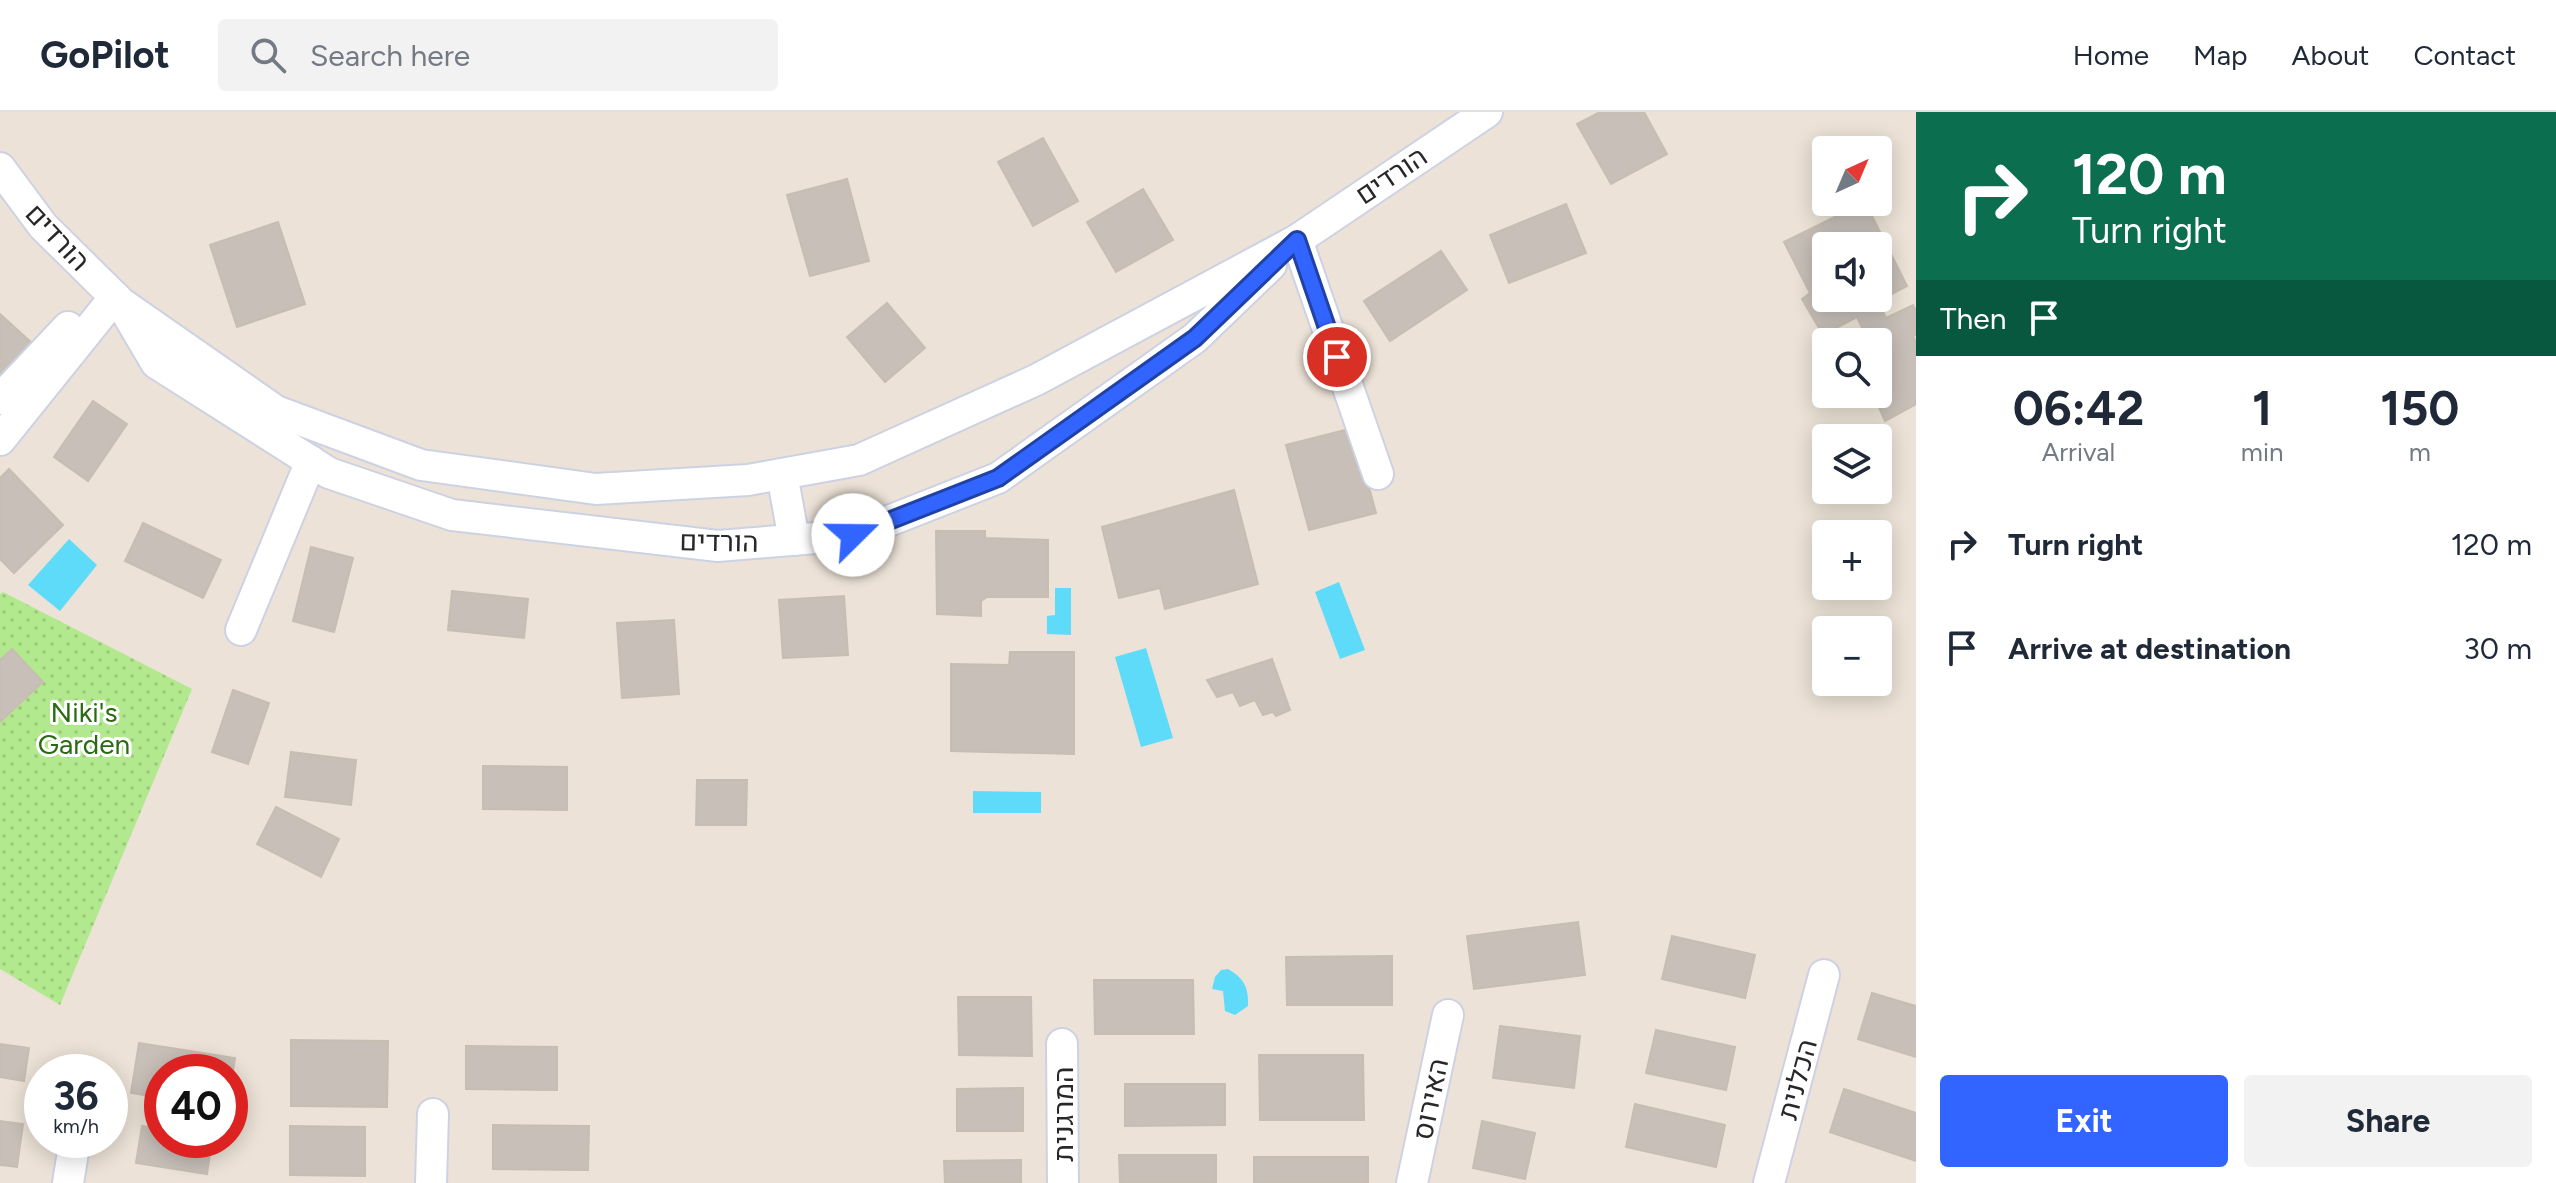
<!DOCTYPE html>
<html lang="en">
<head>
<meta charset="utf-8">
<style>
  :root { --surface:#fff; --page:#f2f2f3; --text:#1f2937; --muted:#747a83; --line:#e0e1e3; --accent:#3265ff }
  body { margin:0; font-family:Figtree,Heebo,sans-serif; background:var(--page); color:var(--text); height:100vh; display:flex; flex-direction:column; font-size:30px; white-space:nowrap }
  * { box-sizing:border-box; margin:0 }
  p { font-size:26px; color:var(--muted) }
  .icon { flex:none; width:44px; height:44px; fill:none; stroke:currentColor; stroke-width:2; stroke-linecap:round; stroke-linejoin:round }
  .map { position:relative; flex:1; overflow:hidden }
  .side { display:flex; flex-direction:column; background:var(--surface); width:640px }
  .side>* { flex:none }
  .banner { background:#0b6e4f; color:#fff; overflow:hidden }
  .needle { width:52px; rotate:44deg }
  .buttons { position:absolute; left:1812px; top:24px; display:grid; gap:16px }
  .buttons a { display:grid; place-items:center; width:80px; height:80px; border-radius:8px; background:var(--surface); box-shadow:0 4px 20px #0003; font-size:40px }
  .speed { position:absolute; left:24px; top:942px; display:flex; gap:16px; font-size:40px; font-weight:700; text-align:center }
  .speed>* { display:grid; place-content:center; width:104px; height:104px; border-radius:50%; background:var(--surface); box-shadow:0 4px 20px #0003; line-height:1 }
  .speed small { font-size:20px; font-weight:400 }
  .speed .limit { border:12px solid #d22; background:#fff; color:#111 }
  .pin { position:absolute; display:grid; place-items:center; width:68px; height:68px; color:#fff; margin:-34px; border:4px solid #fff; border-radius:50%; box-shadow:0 2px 8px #0007 }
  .me { position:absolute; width:88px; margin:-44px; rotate:68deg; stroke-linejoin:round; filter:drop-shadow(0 0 6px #0008) }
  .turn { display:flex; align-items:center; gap:28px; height:168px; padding:0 24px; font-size:36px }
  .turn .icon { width:104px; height:104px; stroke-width:2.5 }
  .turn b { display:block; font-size:56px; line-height:68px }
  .then { display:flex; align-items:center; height:76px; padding:0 24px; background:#0003; gap:16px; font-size:30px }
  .eta { display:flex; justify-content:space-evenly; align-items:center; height:136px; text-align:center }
  .eta b { font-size:48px; font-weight:700; line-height:56px }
  .cta { display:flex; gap:16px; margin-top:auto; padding:16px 24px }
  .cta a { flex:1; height:92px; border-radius:8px; background:var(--accent); color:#fff; font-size:32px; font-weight:700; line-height:92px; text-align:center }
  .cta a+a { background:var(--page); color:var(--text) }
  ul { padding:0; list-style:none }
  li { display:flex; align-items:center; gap:24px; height:104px; padding:0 24px }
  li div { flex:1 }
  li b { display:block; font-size:30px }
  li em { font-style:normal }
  header { display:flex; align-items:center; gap:48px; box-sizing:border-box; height:112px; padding:0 40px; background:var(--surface); border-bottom:2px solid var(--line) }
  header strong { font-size:38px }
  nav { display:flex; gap:44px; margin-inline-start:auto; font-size:28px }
  .search { width:560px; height:72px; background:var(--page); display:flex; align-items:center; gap:20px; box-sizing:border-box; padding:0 28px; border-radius:8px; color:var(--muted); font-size:30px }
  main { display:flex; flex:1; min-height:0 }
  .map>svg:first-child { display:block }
  .park { fill:url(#park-dots) }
  .water { fill:#5fdbfa }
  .building { fill:#c7bfb8; stroke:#c7beb1; stroke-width:2; fill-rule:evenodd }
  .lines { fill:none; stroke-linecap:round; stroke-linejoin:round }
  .minor-casing { stroke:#cdd2e3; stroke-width:34 }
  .minor { stroke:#fff; stroke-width:30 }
  .route-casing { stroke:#2042a6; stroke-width:20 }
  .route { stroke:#3265ff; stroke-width:14 }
  .labels { text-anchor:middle; stroke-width:6; stroke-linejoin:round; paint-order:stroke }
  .street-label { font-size:28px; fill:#282828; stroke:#fff }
  .park-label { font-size:28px; fill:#2a6a12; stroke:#fff }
</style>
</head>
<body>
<header>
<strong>GoPilot</strong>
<div class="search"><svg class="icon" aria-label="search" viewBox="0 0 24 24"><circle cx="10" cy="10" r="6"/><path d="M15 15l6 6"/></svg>Search here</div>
<nav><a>Home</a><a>Map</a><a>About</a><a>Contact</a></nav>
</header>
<main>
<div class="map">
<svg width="1916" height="1071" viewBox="0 0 1916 1071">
  <defs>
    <pattern id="park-dots" width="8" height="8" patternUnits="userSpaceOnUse" patternTransform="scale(2)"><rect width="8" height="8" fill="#b3e98e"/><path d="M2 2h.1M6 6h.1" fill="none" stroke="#9ac87a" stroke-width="1.8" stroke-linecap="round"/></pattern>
  </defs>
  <rect width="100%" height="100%" fill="#ece2d7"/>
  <!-- park -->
  <path class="park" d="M3,480L192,577L60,893L0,857V482Z"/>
  <!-- water -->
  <g class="water">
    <path d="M69,427L97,453L60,499L28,473Z"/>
    <path d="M1339,470L1365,538L1340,547L1315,480Z"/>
    <path d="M1055,476H1071V523L1047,522V504L1055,503Z"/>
    <path d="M1146,536L1173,626L1141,635L1115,545Z"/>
    <path d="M973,679L1041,680V701H973Z"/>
    <path d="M1228,857C1244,866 1249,876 1248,894L1235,903L1225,899L1223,879L1212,877L1215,865L1221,858Z"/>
  </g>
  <!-- building -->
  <g class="building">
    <path d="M1600,0H1644L1667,42L1611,72L1577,12Z"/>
    <path d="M1043,26L1078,89L1033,114L998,50Z"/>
    <path d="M847,67L869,149L810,164L787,83Z"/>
    <path d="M1143,77L1173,128L1116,160L1087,110Z"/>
    <path d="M1865,90L1907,174L1878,189L1886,206L1913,193L1916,199V223L1913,224L1916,230V292L1885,309L1873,282H1878V230H1849L1865,222L1857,205L1823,223L1802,187L1810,181L1784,130ZM1826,134H1878V186H1826Z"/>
    <path d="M1566,92L1586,141L1509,171L1490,123Z"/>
    <path d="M278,110L305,192L237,215L210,133Z"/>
    <path d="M1441,139L1467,178L1390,229L1364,189Z"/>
    <path d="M887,191L925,236L885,270L847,225Z"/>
    <path d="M0,202L32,231L0,267Z"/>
    <path d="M93,289L127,312L88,369L54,345Z"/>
    <path d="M1353,316L1376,401L1309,418L1286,333Z"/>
    <path d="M9,357L63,413L14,461L0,447V366Z"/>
    <path d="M1234,378L1258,472L1165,497L1160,476L1119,486L1102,415Z"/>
    <path d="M143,411L221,448L203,486L125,449Z"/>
    <path d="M936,419H985V426L1048,428V485H987L981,489V504L937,502Z"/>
    <path d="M311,435L353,446L334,520L293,509Z"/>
    <path d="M452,479L528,487L524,526L448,518Z"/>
    <path d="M844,484L848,543L783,546L779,488Z"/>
    <path d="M674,508L679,582L622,586L617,511Z"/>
    <path d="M12,537L43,570L0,610V548Z"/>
    <path d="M1010,540H1074V642L951,639V552L1009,553Z"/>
    <path d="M1272,547L1290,598L1276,604L1273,600L1263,603L1255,588L1240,594L1233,580L1217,585L1207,568Z"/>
    <path d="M233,578L269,591L248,652L212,640Z"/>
    <path d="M291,640L356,648L351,693L285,685Z"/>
    <path d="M483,654L567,655V698L483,697Z"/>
    <path d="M697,668H747L746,713H696Z"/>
    <path d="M276,695L339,727L321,765L257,732Z"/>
    <path d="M1578,810L1585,863L1474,877L1467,824Z"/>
    <path d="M1672,824L1755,843L1745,886L1662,867Z"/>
    <path d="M1392,844V893H1287L1286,845Z"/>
    <path d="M1094,868H1193L1194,922H1095Z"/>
    <path d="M1872,881L1916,894V945L1858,927Z"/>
    <path d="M958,885H1031L1032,944L959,943Z"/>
    <path d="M1500,914L1580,924L1574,976L1493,966Z"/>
    <path d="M1656,918L1735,935L1726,978L1646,961Z"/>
    <path d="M291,928L388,929L387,995L291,994Z"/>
    <path d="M139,931L235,946L230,977V960H162V986L131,981Z"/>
    <path d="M0,932L29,936L24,969L0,965Z"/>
    <path d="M466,934L557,935V978L466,977Z"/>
    <path d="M1259,943H1363L1364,1008H1260Z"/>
    <path d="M1125,972H1225V1013L1125,1014Z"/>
    <path d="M1023,976V1019H957V977Z"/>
    <path d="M1844,977L1916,1001V1049L1830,1020Z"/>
    <path d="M1635,992L1725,1013L1716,1055L1626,1035Z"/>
    <path d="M0,1009L23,1012L17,1055L0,1053Z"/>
    <path d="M1482,1009L1535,1021L1525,1067L1473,1056Z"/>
    <path d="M493,1013L589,1014L588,1058L493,1057Z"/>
    <path d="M142,1014L162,1017V1028H212L207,1062L136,1051Z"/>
    <path d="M290,1014L365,1015V1064L290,1063Z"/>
    <path d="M1119,1043H1216V1071H1120Z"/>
    <rect x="1254" y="1045" width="114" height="26"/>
    <path d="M1021,1048V1071H945L944,1049Z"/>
  </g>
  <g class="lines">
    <defs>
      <g id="minor">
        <path d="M0,56L43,114L121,191L276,299L421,353L596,377L748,368L859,348L1036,268L1297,128L1487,0"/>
        <path d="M1297,128L1378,362"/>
        <path d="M126,200L156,251L329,361L452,403L718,434L853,423L998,366L1195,226L1271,153"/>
        <path d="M0,287L68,215"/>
        <path d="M0,328L115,185"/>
        <path d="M782,362L794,428"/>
        <path d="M241,518L311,349"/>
        <path d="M1062,932L1063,1071"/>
        <path d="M68,1071L75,1028"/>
        <path d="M431,1071L433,1002"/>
        <path d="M1412,1071L1448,903"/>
        <path d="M1769,1071L1824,863"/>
      </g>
    </defs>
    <!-- minor casing -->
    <use href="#minor" class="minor-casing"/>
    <!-- minor -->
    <use href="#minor" class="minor"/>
  </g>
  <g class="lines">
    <defs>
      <path id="route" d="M853,423L998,366L1195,226L1297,128L1337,245"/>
    </defs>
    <!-- route casing -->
    <use href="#route" class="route-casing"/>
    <!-- route -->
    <use href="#route" class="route"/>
  </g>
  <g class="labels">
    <!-- street labels -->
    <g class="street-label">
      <text transform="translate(1391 63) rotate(-34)" y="10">הורדים</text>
      <text transform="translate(58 125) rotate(47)" y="10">הורדים</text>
      <text transform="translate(719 429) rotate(1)" y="10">הורדים</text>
      <text transform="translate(1797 967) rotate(-75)" y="10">הכלנית</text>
      <text transform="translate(1430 987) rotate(-78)" y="10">האירוס</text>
      <text transform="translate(1063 1002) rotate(-90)" y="10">המרגנית</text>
    </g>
    <!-- park labels -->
    <g class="park-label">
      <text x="84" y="610">Niki's<tspan x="84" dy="32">Garden</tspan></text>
    </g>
  </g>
</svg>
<div class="buttons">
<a><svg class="needle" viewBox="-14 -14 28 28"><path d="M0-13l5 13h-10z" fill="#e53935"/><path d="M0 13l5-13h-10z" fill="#747a83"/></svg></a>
<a><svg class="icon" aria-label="sound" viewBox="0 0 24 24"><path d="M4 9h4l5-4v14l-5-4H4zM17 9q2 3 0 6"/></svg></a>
<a><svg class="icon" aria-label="search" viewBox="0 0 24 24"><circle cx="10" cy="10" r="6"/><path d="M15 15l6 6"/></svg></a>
<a><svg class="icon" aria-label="layers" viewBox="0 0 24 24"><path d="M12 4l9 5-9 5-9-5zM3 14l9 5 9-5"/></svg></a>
<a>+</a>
<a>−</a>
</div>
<div class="speed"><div>36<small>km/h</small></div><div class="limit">40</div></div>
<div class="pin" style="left:1337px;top:245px;background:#d93025"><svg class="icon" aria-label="arrive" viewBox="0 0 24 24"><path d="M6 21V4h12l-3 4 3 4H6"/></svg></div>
<svg class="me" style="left:853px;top:423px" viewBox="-20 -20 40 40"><circle r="19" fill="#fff"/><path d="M0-13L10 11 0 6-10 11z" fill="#3265ff"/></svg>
</div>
<section class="side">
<div class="banner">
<div class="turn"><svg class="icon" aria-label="right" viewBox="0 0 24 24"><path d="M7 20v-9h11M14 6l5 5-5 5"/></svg><div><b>120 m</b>Turn right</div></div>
<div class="then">Then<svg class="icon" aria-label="arrive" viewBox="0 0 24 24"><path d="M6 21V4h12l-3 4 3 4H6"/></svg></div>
</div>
<div class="eta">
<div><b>06:42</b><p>Arrival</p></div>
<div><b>1</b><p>min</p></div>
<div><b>150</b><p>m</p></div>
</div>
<ul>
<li><svg class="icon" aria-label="right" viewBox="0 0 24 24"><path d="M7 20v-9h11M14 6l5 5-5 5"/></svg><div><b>Turn right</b></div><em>120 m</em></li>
<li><svg class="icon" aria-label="arrive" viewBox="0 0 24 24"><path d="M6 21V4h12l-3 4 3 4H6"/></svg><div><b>Arrive at destination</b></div><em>30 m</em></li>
</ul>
<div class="cta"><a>Exit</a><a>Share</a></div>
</section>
</main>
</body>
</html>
